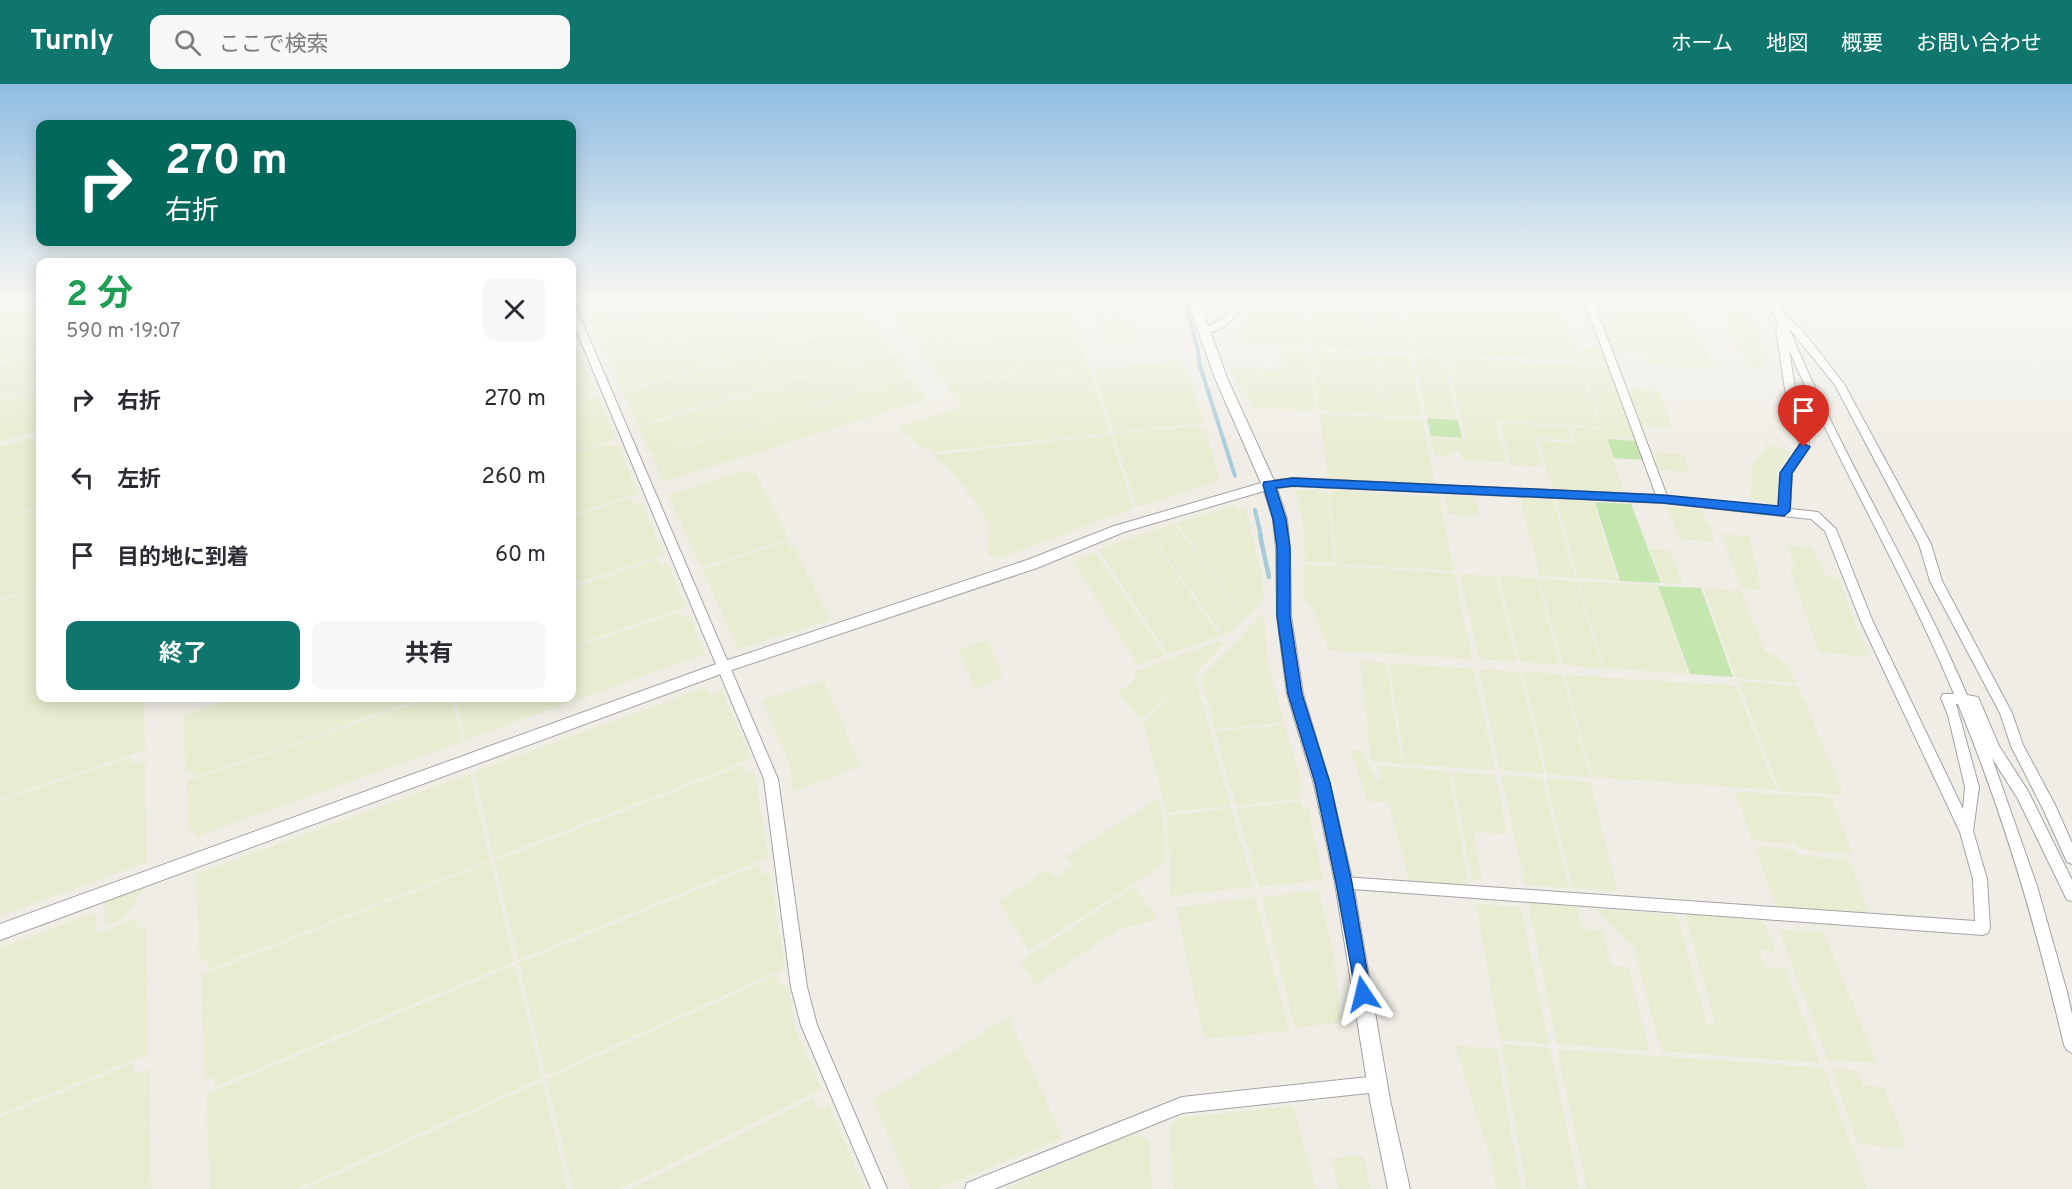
<!DOCTYPE html>
<html lang="ja">
<head>
<meta charset="utf-8">
<style>
  :root { --surface:#fff; --page:#f7f7f7; --text:#2b2b33; --muted:#7c7c81; --accent:#0f766e }
  body { margin:0; font-family:Overpass,"Noto Sans JP",sans-serif; background:var(--page); color:var(--text); height:100vh; display:flex; flex-direction:column; font-size:22px; white-space:nowrap }
  * { box-sizing:border-box; margin:0 }
  p { font-size:20px; color:var(--muted) }
  .icon { flex:none; width:33px; height:33px; fill:none; stroke:currentColor; stroke-width:2; stroke-linecap:round; stroke-linejoin:round }
  .map { position:relative; flex:1; overflow:hidden }
  .details { position:absolute; left:36px; top:174px; width:540px; height:444px; display:flex; flex-direction:column; background:var(--surface); border-radius:12px; box-shadow:0 3px 15px #0003 }
  .details>* { flex:none }
  .banner { position:absolute; left:36px; top:36px; width:540px; height:126px; border-radius:12px; box-shadow:0 3px 15px #0003; background:#00695c; color:#fff; overflow:hidden }
  .pin { position:absolute; display:grid; place-items:center; width:51px; height:51px; color:#fff; margin:-62px -26px; border-radius:50% 50% 50% 0; rotate:-45deg; box-shadow:0 0 6px #0007 }
  .pin .icon { rotate:45deg }
  .me { position:absolute; width:66px; margin:-33px; rotate:350deg; stroke-linejoin:round; filter:drop-shadow(0 0 4px #0008) }
  .turn { display:flex; align-items:center; gap:21px; height:126px; padding:0 30px; font-size:27px }
  .turn .icon { width:78px; height:78px; stroke-width:2.5 }
  .turn b { display:block; font-size:42px; line-height:51px }
  .round { display:grid; place-items:center; flex:none; width:63px; height:63px; border-radius:12px; background:var(--page) }
  .overview { display:flex; align-items:center; justify-content:space-between; height:102px; padding:0 30px }
  h1 { font-size:36px; font-weight:700; line-height:45px; color:#1e9e55 }
  .action { display:flex; gap:12px; margin-top:auto; padding:12px 30px }
  .action a { flex:1; height:69px; border-radius:12px; background:var(--accent); color:#fff; font-size:24px; font-weight:700; line-height:69px; text-align:center }
  .action a+a { background:var(--page); color:var(--text) }
  ul { padding:0; list-style:none }
  li { display:flex; align-items:center; gap:18px; height:78px; padding:0 30px }
  li div { flex:1 }
  li b { display:block; font-size:22px }
  li em { font-style:normal }
  header { display:flex; align-items:center; gap:36px; box-sizing:border-box; height:84px; padding:0 30px; background:var(--accent); color:#fff }
  header strong { font-size:28px }
  nav { display:flex; gap:33px; margin-inline-start:auto; font-size:21px }
  .search { width:420px; height:54px; background:var(--page); display:flex; align-items:center; gap:15px; box-sizing:border-box; padding:0 21px; border-radius:12px; color:var(--muted); font-size:22px }
  .map>svg:first-child { display:block }
  .farmland { fill:#e8edd1 }
  .grass { fill:#c5e6ae }
  .lines { fill:none; stroke-linecap:round; stroke-linejoin:round }
  .stream-far1 { stroke:#a8cada; stroke-width:4 }
  .stream { stroke:#a8cada; stroke-width:4.5 }
  .minor-casing { stroke:#a3a3a3; stroke-width:2 }
  .tertiary-casing { stroke:#a3a3a3; stroke-width:2 }
  .minor { fill:#fff; fill-rule:evenodd }
  .tertiary { fill:#fff; fill-rule:evenodd }
  .route { fill:#1a73e8; stroke:#114b97; stroke-width:1.5 }
</style>
</head>
<body>
<header>
<strong>Turnly</strong>
<div class="search"><svg class="icon" aria-label="search" viewBox="0 0 24 24"><circle cx="10" cy="10" r="6"/><path d="M15 15l6 6"/></svg>ここで検索</div>
<nav><a>ホーム</a><a>地図</a><a>概要</a><a>お問い合わせ</a></nav>
</header>
<div class="map">
<svg width="2072" height="1105" viewBox="0 0 2072 1105">
  <rect width="100%" height="100%" fill="#efede5"/>
  <!-- farmland -->
  <g class="farmland">
    <path d="M40,213V268L0,277V223Z"/>
    <path d="M585,213H699L594,242L582,214Z"/>
    <path d="M704,213H822L608,273L594,243Z"/>
    <path d="M827,213H854L870,235L622,306L608,274Z"/>
    <path d="M944,213H1067L1076,242L919,257L916,253L911,254L885,219Z"/>
    <path d="M1132,213L1140,228L1091,235L1084,222Z"/>
    <path d="M1255,213H1303L1308,263L1245,260L1244,235Z"/>
    <path d="M1305,213L1367,214L1375,266L1310,263Z"/>
    <path d="M1620,213H1649L1654,225L1624,223Z"/>
    <path d="M1680,213H1712L1719,228L1686,227Z"/>
    <path d="M1716,213H1746L1762,267L1764,285L1749,284Z"/>
    <path d="M1369,214L1402,215L1412,268L1377,266Z"/>
    <path d="M1404,215L1560,223L1577,276L1414,268Z"/>
    <path d="M1596,223L1687,228L1715,284L1650,281L1644,267L1613,265Z"/>
    <path d="M1126,232L1137,255L1107,259L1096,236Z"/>
    <path d="M867,238L870,242L874,241L892,266L638,341L623,308Z"/>
    <path d="M1076,244L1089,285L948,297L946,294H941L915,259Z"/>
    <path d="M1583,264L1602,265L1607,278L1580,277L1577,267H1584Z"/>
    <path d="M577,265L594,305L572,311V266Z"/>
    <path d="M1281,266L1305,267L1306,269L1310,270L1315,327L1253,324L1229,284L1284,286Z"/>
    <path d="M1312,267L1377,271L1387,331L1318,327Z"/>
    <path d="M40,269V303L0,313V279Z"/>
    <path d="M888,269L890,272L895,270L910,291L651,371L639,343Z"/>
    <path d="M1379,271L1411,273L1422,333L1388,331Z"/>
    <path d="M1414,273L1444,274L1457,334L1426,333Z"/>
    <path d="M1447,274L1579,281L1601,343L1461,335Z"/>
    <path d="M1179,277L1181,282L1186,281L1204,339L1113,348L1093,286Z"/>
    <path d="M1581,281L1609,283L1636,355L1607,354Z"/>
    <path d="M1090,286L1110,349L934,368L929,364L924,365L897,343L962,323L945,299Z"/>
    <path d="M906,294L908,298L914,297L927,315L663,398L652,372Z"/>
    <path d="M40,305V347L0,357V315Z"/>
    <path d="M1629,305L1659,307L1673,344L1642,342Z"/>
    <path d="M588,308L590,313L597,311L615,355L572,368V313Z"/>
    <path d="M1320,330L1422,335L1435,401L1328,395Z"/>
    <path d="M1461,336L1495,338L1506,378L1463,376L1460,368H1448L1449,372L1435,371L1431,354L1466,355Z"/>
    <path d="M1500,339L1567,343L1572,356L1534,354L1542,383L1511,381Z"/>
    <path d="M1199,342L1200,345H1205L1220,397L1137,423L1113,350Z"/>
    <path d="M1571,343L1603,345L1626,414L1554,409L1539,357L1575,359Z"/>
    <path d="M1110,351L1133,424L998,475L987,470L989,441L981,424L952,388L932,371Z"/>
    <path d="M40,352V422L0,434V363Z"/>
    <path d="M608,359L610,363L618,361L638,410L572,431V370Z"/>
    <path d="M1768,360L1791,368L1781,381L1777,390L1780,415L1773,420L1750,414L1753,380Z"/>
    <path d="M1653,369L1683,370L1690,388L1659,386Z"/>
    <path d="M748,386L750,390L756,389L789,454L701,483L668,411Z"/>
    <path d="M1319,405L1321,408L1328,409L1334,479L1305,478L1303,437L1295,407Z"/>
    <path d="M1334,406L1439,413L1454,487L1336,480L1330,410Z"/>
    <path d="M1445,411L1475,413L1480,432L1449,430Z"/>
    <path d="M1520,413L1553,415L1575,494L1540,492Z"/>
    <path d="M631,414L634,420L642,418L664,471L572,501V433Z"/>
    <path d="M1556,415L1593,417L1618,497L1578,494Z"/>
    <path d="M1235,422L1239,426L1245,424L1261,488L1264,512L1257,524L1246,534L1176,439Z"/>
    <path d="M1667,423L1702,425L1715,458L1679,455Z"/>
    <path d="M40,424V504L0,515V435Z"/>
    <path d="M1174,440L1245,535L1226,550L1223,551L1149,448Z"/>
    <path d="M1147,448L1220,552L1168,570L1099,466Z"/>
    <path d="M1721,450L1749,452L1761,506L1741,504Z"/>
    <path d="M786,457L789,463L793,461L831,536L738,565L702,485Z"/>
    <path d="M1788,461L1813,464L1826,492L1838,494L1869,573L1819,568L1789,482L1794,483Z"/>
    <path d="M1650,465L1669,466L1683,500L1663,499Z"/>
    <path d="M1095,468L1165,571L1138,581L1073,477Z"/>
    <path d="M658,475L661,481L667,479L686,523L572,563V504Z"/>
    <path d="M1304,480L1454,489L1472,575L1329,566L1314,529L1304,515Z"/>
    <path d="M1460,490L1496,492L1517,578L1479,575Z"/>
    <path d="M1499,492L1537,494L1560,581L1520,578Z"/>
    <path d="M1539,495L1576,497L1602,584L1563,581Z"/>
    <path d="M1578,497L1657,501L1688,590L1604,584Z"/>
    <path d="M1704,504L1741,507L1765,567L1779,573L1785,578L1796,599L1736,594Z"/>
    <path d="M40,505V596L0,609V517Z"/>
    <path d="M680,528L682,534L689,531L705,570L465,656L455,614H572V565Z"/>
    <path d="M1261,531L1264,533L1268,580L1284,639L1215,645L1201,593Z"/>
    <path d="M987,556L1003,592L975,606L958,565Z"/>
    <path d="M1220,557L1224,560L1195,590L1141,635L1117,608L1132,598L1137,587Z"/>
    <path d="M1360,577L1386,579L1402,680L1371,677Z"/>
    <path d="M1389,579L1473,585L1495,686L1405,680Z"/>
    <path d="M1479,585L1520,588L1544,690L1500,686Z"/>
    <path d="M1523,588L1562,590L1590,693L1547,690Z"/>
    <path d="M1565,591L1736,602L1776,706L1592,693Z"/>
    <path d="M1195,594L1230,722L1167,728L1143,638L1190,595Z"/>
    <path d="M824,596L860,682L793,708L789,678L762,616Z"/>
    <path d="M40,597V614H144L145,666L0,714V610Z"/>
    <path d="M1738,597L1798,602L1844,711L1780,707Z"/>
    <path d="M706,603L709,611L722,606L751,675L494,774L474,688Z"/>
    <path d="M237,614H424L194,693L193,686L185,689L184,631Z"/>
    <path d="M431,614H452L462,658L195,753V745L188,747L187,697Z"/>
    <path d="M1285,641L1303,706H1298L1300,715L1236,722L1215,647Z"/>
    <path d="M1363,666L1375,696H1382L1378,682L1448,687L1469,802L1411,797L1408,793L1388,717L1368,718L1351,667Z"/>
    <path d="M131,673L132,680L145,676L147,778L0,832V716Z"/>
    <path d="M743,681L746,690L754,687L755,692L768,773L518,876L495,777Z"/>
    <path d="M1452,688L1495,691L1507,750L1473,748L1482,796L1472,795Z"/>
    <path d="M470,690L490,776L207,886V876L200,878L196,790Z"/>
    <path d="M1501,691L1542,694L1569,804L1525,801Z"/>
    <path d="M1546,694L1590,698L1617,807L1573,804Z"/>
    <path d="M1735,708L1831,713L1853,770L1799,765L1797,760L1752,756Z"/>
    <path d="M1159,714L1163,739L1165,779L1029,867L999,817L1048,785L1054,794L1073,782L1066,772Z"/>
    <path d="M1301,717L1303,724L1308,723L1323,796L1259,803L1237,724Z"/>
    <path d="M1231,724L1253,803L1171,812L1167,732Z"/>
    <path d="M1755,762L1795,766L1797,771L1849,776L1869,829L1776,823Z"/>
    <path d="M490,778L514,878L214,1003L213,993L205,996L201,891Z"/>
    <path d="M760,780L762,790L770,789L785,884L546,992L519,879Z"/>
    <path d="M147,801L124,834L105,841V816Z"/>
    <path d="M1133,803L1155,830V836L1119,845L1036,901L1020,878Z"/>
    <path d="M1319,807L1334,872L1341,938L1295,944L1262,813Z"/>
    <path d="M1255,814L1289,947L1204,955L1176,823Z"/>
    <path d="M1528,818L1576,822L1582,845L1602,846L1612,882L1628,883L1649,967L1557,960Z"/>
    <path d="M1476,820L1521,823L1549,960L1500,956Z"/>
    <path d="M1594,825L1677,831L1707,941L1716,942L1685,830L1763,837L1775,867L1759,866L1765,883L1785,885L1820,979L1661,967L1635,866Z"/>
    <path d="M96,828V850L137,834V844L146,842L148,970L0,1030V864Z"/>
    <path d="M1779,846L1824,848L1877,979L1828,976Z"/>
    <path d="M515,881L541,994L297,1105H210L206,1010Z"/>
    <path d="M776,891L780,902L788,901L796,947L822,1005L619,1105H573L547,995Z"/>
    <path d="M1009,933L1063,1054L937,1105H911L873,1016Z"/>
    <path d="M1501,960L1550,964L1579,1105H1527Z"/>
    <path d="M1455,961L1496,965L1521,1105H1496L1492,1080Z"/>
    <path d="M1557,965L1824,984L1867,1105H1587Z"/>
    <path d="M134,979V991L149,985L151,1105H0V1033Z"/>
    <path d="M1832,985L1857,987L1863,1001L1884,1003L1907,1064L1858,1060Z"/>
    <path d="M542,997L567,1105H305Z"/>
    <path d="M812,1015L817,1027L829,1021L864,1105H629Z"/>
    <path d="M1293,1022L1316,1105H1173L1169,1042L1179,1034Z"/>
    <path d="M1134,1049L1149,1058L1152,1105H1005Z"/>
    <path d="M1363,1072L1371,1105H1339L1331,1074Z"/>
  </g>
  <!-- grass -->
  <g class="grass">
    <path d="M1427,334L1458,336L1462,354L1431,352Z"/>
    <path d="M1607,355L1636,357L1643,376L1614,374Z"/>
    <path d="M1595,418L1631,420L1661,499L1620,497Z"/>
    <path d="M1658,502L1701,504L1733,593L1690,590Z"/>
  </g>
  <g class="lines">
    <!-- stream-far1 -->
    <g class="stream-far1">
      <path d="M1184,213L1198,266L1199,279L1235,392"/>
      <path d="M1255,426L1261,452"/>
    </g>
    <!-- stream -->
    <path class="stream" d="M1260,451L1269,493"/>
    <defs>
      <g id="minor">
        <path d="M1238,213H1247C1237,232 1224,251 1200,248V244C1222,239 1227,233 1238,213Z"/>
        <path d="M1583,213H1592L1667,412L1779,423L1782,389L1799,362L1796,338L1787,318L1776,245L1779,243L1768,213H1777L1784,230L1802,246L1844,300L1931,460L1942,497L2012,629L2023,661L2055,721L2072,759V780L2067,778L2044,727L2011,662L2000,629L1930,497L1919,460L1835,301L1789,244C1840,370 1914,486 1967,611L1978,613L1999,662L2028,707L2072,796V817L2067,816L2018,715L1992,674L2037,802L2067,908L2072,930V969L2067,966L2064,961C2037,845 2004,731 1958,620H1956L1979,703L1973,747L1987,795L1990,844L1988,849L1983,851L1339,804L1337,799L1339,794L1344,793L1975,837L1973,795L1960,748L1861,538L1825,447L1811,435L1663,419L1293,402L1269,405L1264,401L1269,397L1293,394L1656,411ZM1789,266C1840,383 1905,492 1954,610H1943L1941,614L1948,631L1965,703L1963,725L1873,538L1836,445L1818,428L1790,425L1792,389L1809,362L1806,338L1797,318Z"/>
        <path d="M1997,213H2052L2048,216H2001Z"/>
        <path d="M572,223L577,226L778,695L807,903L817,941L887,1105H871L801,941L791,903L764,695L572,236Z"/>
        <path d="M1378,992L1384,994L1386,1000L1384,1006L1378,1008L1182,1029L994,1105H965L967,1099L1182,1013Z"/>
      </g>
      <path id="tertiary" d="M1186,213H1198L1227,294L1276,401L1287,435L1290,464L1291,532L1303,610L1330,700L1353,799L1390,1016L1410,1105H1388L1370,1016L1335,799L1314,700L1287,610L1277,532L1276,464L1273,435L1264,407L1124,448L1037,484L729,587L0,856V840L719,579L1027,476L1114,442L1261,399L1215,294Z"/>
    </defs>
    <!-- minor casing -->
    <use href="#minor" class="minor-casing"/>
    <!-- tertiary casing -->
    <use href="#tertiary" class="tertiary-casing"/>
    <!-- minor -->
    <use href="#minor" class="minor"/>
    <!-- tertiary -->
    <use href="#tertiary" class="tertiary"/>
  </g>
  <!-- sky -->
  <linearGradient id="sky" x2="0" y2="1"><stop stop-color="#8ebde2"/><stop offset="0.58" stop-color="#f8f7f3"/><stop offset="1" stop-color="#f8f7f3" stop-opacity="0"/></linearGradient>
  <rect width="2072" height="368" fill="url(#sky)"/>
  <!-- route -->
  <path class="route" d="M1804,359L1810,363L1792,389L1790,427L1784,432L1663,419L1293,402L1276,404L1286,435L1290,464V532L1302,610L1330,699L1352,799L1371,910L1369,916L1363,919L1357,916L1336,799L1315,699L1288,610L1277,532V464L1273,435L1263,401L1264,398L1293,394L1663,411L1778,422L1780,389L1800,360Z"/>
</svg>
<div class="pin" style="left:1804px;top:363px;background:#d93025"><svg class="icon" aria-label="arrive" viewBox="0 0 24 24"><path d="M6 21V4h12l-3 4 3 4H6"/></svg></div>
<svg class="me" style="left:1363px;top:910px" viewBox="-20 -20 40 40"><path d="M0-17L14 15 0 8-14 15z" fill="#1a73e8" stroke="#fff" stroke-width="4"/></svg>
<div class="banner">
<div class="turn"><svg class="icon" aria-label="right" viewBox="0 0 24 24"><path d="M7 20v-9h11M14 6l5 5-5 5"/></svg><div><b>270 m</b>右折</div></div>
</div>
<section class="details">
<div class="overview"><div><h1>2 分</h1><p>590 m · 19:07</p></div><a class="round"><svg class="icon" aria-label="close" viewBox="0 0 24 24"><path d="M6 6l12 12M18 6L6 18"/></svg></a></div>
<ul>
<li><svg class="icon" aria-label="right" viewBox="0 0 24 24"><path d="M7 20v-9h11M14 6l5 5-5 5"/></svg><div><b>右折</b></div><em>270 m</em></li>
<li><svg class="icon" aria-label="left" viewBox="0 0 24 24"><path d="M17 20v-9H6M10 6l-5 5 5 5"/></svg><div><b>左折</b></div><em>260 m</em></li>
<li><svg class="icon" aria-label="arrive" viewBox="0 0 24 24"><path d="M6 21V4h12l-3 4 3 4H6"/></svg><div><b>目的地に到着</b></div><em>60 m</em></li>
</ul>
<div class="action"><a>終了</a><a>共有</a></div>
</section>
</div>
</body>
</html>
